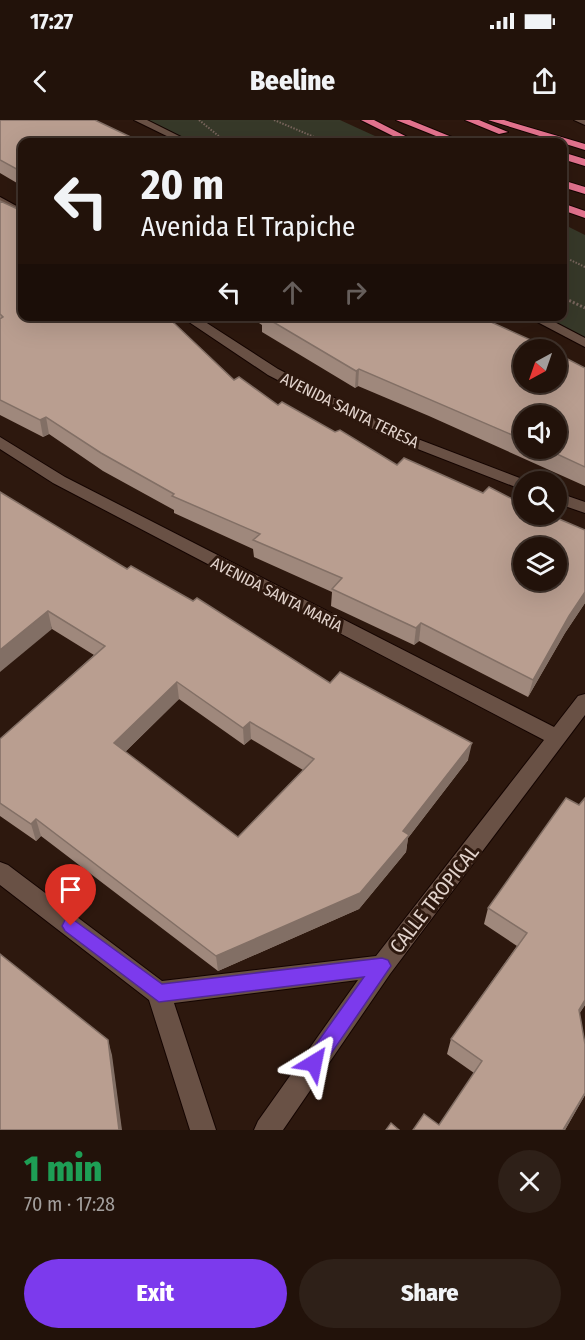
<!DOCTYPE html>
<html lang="en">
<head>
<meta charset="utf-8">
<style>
  :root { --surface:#22120a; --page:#2e2018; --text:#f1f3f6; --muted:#a29e9c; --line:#3f322b; --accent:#7c3aed }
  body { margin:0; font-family:"Fira Sans Condensed",sans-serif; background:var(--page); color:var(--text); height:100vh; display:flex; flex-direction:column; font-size:22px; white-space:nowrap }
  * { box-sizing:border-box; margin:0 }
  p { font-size:20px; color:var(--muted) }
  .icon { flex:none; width:33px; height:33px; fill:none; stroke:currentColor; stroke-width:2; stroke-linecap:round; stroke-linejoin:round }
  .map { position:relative; height:1010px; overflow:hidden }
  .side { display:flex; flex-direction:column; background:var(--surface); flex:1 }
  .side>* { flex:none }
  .hud { position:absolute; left:18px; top:18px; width:549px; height:183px; border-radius:12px; box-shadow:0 6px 24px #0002,0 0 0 2px var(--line); background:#22120a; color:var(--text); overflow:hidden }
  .needle { width:39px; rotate:220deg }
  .tools { position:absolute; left:513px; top:219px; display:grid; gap:12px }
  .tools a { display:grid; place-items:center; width:54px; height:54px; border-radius:50%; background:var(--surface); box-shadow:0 6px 24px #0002,0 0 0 2px var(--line); font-size:30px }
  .pin { position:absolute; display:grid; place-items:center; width:51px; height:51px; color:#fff; margin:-62px -26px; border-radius:50% 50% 50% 0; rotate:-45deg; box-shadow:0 0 6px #0007 }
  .pin .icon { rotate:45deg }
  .me { position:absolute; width:66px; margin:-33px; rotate:35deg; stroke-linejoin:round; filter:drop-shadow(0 0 4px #0008) }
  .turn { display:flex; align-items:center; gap:21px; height:126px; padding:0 24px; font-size:27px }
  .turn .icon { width:78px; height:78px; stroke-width:2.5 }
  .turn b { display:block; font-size:42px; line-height:51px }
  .lanes { display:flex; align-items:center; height:57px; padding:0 24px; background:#0003; justify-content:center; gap:30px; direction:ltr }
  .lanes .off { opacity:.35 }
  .round { display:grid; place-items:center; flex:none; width:63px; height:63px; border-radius:32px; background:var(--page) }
  .head { display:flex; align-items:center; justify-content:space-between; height:102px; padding:0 24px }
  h1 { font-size:36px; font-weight:800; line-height:45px; color:#1e9e55 }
  .cta { display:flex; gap:12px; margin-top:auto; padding:12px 24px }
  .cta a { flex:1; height:69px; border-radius:36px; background:var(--accent); color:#fff; font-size:24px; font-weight:800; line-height:69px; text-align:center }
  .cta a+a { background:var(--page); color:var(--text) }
  .status { display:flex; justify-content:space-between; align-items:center; height:42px; padding:0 30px; background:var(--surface); direction:ltr }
  .status svg { height:16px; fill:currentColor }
  header { display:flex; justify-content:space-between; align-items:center; height:78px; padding:0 24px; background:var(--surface); font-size:27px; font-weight:800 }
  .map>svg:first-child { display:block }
  .green { fill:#373929 }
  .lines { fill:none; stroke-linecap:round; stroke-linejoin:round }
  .minor-casing { stroke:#140400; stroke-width:2 }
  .highway-casing { stroke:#140400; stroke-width:2 }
  .path-far1 { stroke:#78655c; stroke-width:2; stroke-dasharray:1.5 1.5; stroke-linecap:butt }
  .path { stroke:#78655c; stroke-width:3; stroke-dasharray:2 2; stroke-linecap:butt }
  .minor { fill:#695145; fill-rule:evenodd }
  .highway { fill:#e3738e; fill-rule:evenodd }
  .wall { fill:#9f887c; fill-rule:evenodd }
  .shaded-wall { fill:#826f65 }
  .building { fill:#b99e90; stroke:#826f65; stroke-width:1.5; fill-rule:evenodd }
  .route { fill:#7c3aed; stroke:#51269a; stroke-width:1.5 }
  .labels { text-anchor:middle; stroke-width:6; stroke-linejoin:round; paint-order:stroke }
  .street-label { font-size:16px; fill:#e2d3cc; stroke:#2d180e }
  .near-street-label { font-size:20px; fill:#e2d3cc; stroke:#2d180e }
</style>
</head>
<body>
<div class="status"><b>17:27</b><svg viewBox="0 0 49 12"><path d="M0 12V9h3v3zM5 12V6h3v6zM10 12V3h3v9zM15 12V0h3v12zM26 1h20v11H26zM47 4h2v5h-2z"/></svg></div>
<header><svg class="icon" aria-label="back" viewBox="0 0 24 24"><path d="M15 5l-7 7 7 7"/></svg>Beeline<svg class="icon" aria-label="share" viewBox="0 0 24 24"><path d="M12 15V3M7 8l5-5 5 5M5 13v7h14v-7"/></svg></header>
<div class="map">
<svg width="585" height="1010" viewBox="0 0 585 1010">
  <rect width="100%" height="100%" fill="#2d180e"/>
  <!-- green -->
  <g class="green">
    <path d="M145,0H340L388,22H189Z"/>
    <path d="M563,104L585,115V222L534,197L562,196Z"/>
  </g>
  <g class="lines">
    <defs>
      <g id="minor">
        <path d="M134,0H147L191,22H179Z"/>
        <path d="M574,0H585V5Z"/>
        <path d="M0,77L22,89V97L0,85Z"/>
        <path d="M180,196H196L278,249L402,313L530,362H524V369L518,368L392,319L268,255Z"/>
        <path d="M526,196H543L585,218V227Z"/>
        <path d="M0,317L65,357L554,607L578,576L585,574V595L390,854L283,1010H254L258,1001L358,860L174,883L216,1010H190L149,880L0,765V742L8,745L162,861L376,836L544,620L53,363L0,329Z"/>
        <path d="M556,372L585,382V393L556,383Z"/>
      </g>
      <g id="highway">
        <path d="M361,0H374L417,22H405Z"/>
        <path d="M396,0H410L464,22H451Z"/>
        <path d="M465,0H479L508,12L499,14Z"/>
        <path d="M488,0H504L585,24V30Z"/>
        <path d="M562,32L585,39V46L562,39Z"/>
        <path d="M562,60L585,67V74L562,67Z"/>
        <path d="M562,83L585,91V98L562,90Z"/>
      </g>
    </defs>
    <!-- minor casing -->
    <use href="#minor" class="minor-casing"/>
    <!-- highway casing -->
    <use href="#highway" class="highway-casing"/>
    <!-- path-far1 -->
    <g class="path-far1">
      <path d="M199,0L226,22"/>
      <path d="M274,0L326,22"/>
      <path d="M562,136L585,147"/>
    </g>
    <!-- path -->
    <path class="path" d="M562,177L585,188"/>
    <!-- minor -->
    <use href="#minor" class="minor"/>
    <!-- highway -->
    <use href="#highway" class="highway"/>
  </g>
  <!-- wall -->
  <g class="wall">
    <path d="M0,0L22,22V66L0,53Z"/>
    <path d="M0,81L22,196L234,260L278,285L335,312L397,345L483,373L557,401L585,410V483L565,513L528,577L419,521L414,525L331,486L332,472L254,437L253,429L174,393V390L103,351L49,314L43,317L0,295Z"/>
    <path d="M248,196H470L585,248V366L429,296L358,266L355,268L262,212V205ZM524,296L556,328H524Z"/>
    <path d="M0,372L127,449L468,640L408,718L406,732L359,789L218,851L41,716L36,721L0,696V619L94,535L52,509ZM179,579L244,625L251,619L303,650L238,717L125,632Z"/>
    <path d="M566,678L585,885L579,894L585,924V975L565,1010H413L439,1005L474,953L447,934L451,919L517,826L484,804L488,788Z"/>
  </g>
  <!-- shaded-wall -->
  <g class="shaded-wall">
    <path d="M359,249L358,266L355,268L356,251Z"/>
    <path d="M46,297L49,314L43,317L40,300Z"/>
    <path d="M585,472V483L565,513L528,577L533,560L569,496Z"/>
    <path d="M48,491L52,509L0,552V530Z"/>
    <path d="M421,503L419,521L414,525L416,508Z"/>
    <path d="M177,562L179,579L117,640L114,623Z"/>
    <path d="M250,602L251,619L244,625L243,608Z"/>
    <path d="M472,623L468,640L408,718L406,732L359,789L218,851L216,836L403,711Z"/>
    <path d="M36,699L41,716L36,721L31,704Z"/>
    <path d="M585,880V885L572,905L579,890Z"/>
    <path d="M108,920L112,935L122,1010H119Z"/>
    <path d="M585,973V975L565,1010H563Z"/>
  </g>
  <!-- building -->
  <g class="building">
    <path d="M0,0H95L141,22H22V52L0,40Z"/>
    <path d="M0,81L22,91V196H165L175,204L234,260L239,257L278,285L282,282L335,312L340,310L397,345L404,338L483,373L489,367L524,385V394H543L557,401L559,399L585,410V472L569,496L533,560L421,503L416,508L332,469L342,458L253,420L260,414L172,376L174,374L101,333L46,297L40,300L0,280V199L3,197L0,194ZM524,428H556V460H524Z"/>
    <path d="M263,196H470L476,199L480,197L535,222L550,230H524V262H556V233L585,248V347L544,328H556V296H524V320L359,249L356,251Z"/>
    <path d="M0,372L127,449L131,446L193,481L197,478L330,563L340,552L472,623L403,711L409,715L360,773L216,836L36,699L31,704L0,683V619L105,526L48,491L0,530ZM177,562L243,608L250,602L314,639L238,717L114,623Z"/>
    <path d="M566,678L579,685L585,678V880L579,890L585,924V973L563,1010H413L424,994L439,1005L482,941L451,919L527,813L488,788Z"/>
    <path d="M0,834L108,920L119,1010H0Z"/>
    <path d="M391,1003L399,1010H386Z"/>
  </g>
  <!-- route -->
  <path class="route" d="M71,798L162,864L382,838L388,840L391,846L320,950L314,953L307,950L304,943L307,937L364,857L159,882L65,811L62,806L65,800Z"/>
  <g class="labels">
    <!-- street labels -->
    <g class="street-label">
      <text transform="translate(350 290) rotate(26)" y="6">AVENIDA SANTA TERESA</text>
      <text transform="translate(277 474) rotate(27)" y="6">AVENIDA SANTA MARÍA</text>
    </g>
    <!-- near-street labels -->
    <g class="near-street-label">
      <text transform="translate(434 779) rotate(-52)" y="7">CALLE TROPICAL</text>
    </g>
  </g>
</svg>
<div class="tools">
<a><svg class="needle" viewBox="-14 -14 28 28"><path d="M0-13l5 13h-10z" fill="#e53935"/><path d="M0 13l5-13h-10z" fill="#a29e9c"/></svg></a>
<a><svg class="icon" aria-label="sound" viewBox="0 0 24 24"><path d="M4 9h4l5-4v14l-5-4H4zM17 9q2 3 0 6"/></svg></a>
<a><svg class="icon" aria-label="search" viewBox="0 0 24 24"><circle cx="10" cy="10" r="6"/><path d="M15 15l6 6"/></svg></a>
<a><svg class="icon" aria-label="layers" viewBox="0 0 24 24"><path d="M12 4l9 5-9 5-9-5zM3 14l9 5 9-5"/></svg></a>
</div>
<div class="pin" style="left:71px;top:806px;background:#d93025"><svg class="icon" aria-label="arrive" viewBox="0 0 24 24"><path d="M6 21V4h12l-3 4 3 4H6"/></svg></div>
<svg class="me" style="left:314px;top:943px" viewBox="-20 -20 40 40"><path d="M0-17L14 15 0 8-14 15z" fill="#7c3aed" stroke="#fff" stroke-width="4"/></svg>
<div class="hud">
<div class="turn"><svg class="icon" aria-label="left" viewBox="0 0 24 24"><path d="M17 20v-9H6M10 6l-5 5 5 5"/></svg><div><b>20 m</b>Avenida El Trapiche</div></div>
<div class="lanes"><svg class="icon" aria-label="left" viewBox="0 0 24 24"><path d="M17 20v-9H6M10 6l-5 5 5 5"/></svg><svg class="icon off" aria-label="ahead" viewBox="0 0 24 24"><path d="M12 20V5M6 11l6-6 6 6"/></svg><svg class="icon off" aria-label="right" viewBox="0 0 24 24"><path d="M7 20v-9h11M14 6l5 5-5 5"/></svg></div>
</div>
</div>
<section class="side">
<div class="head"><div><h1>1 min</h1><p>70 m · 17:28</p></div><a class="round"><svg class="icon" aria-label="close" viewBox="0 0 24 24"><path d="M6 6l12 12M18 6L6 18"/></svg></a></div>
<div class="cta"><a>Exit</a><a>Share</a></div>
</section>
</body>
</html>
